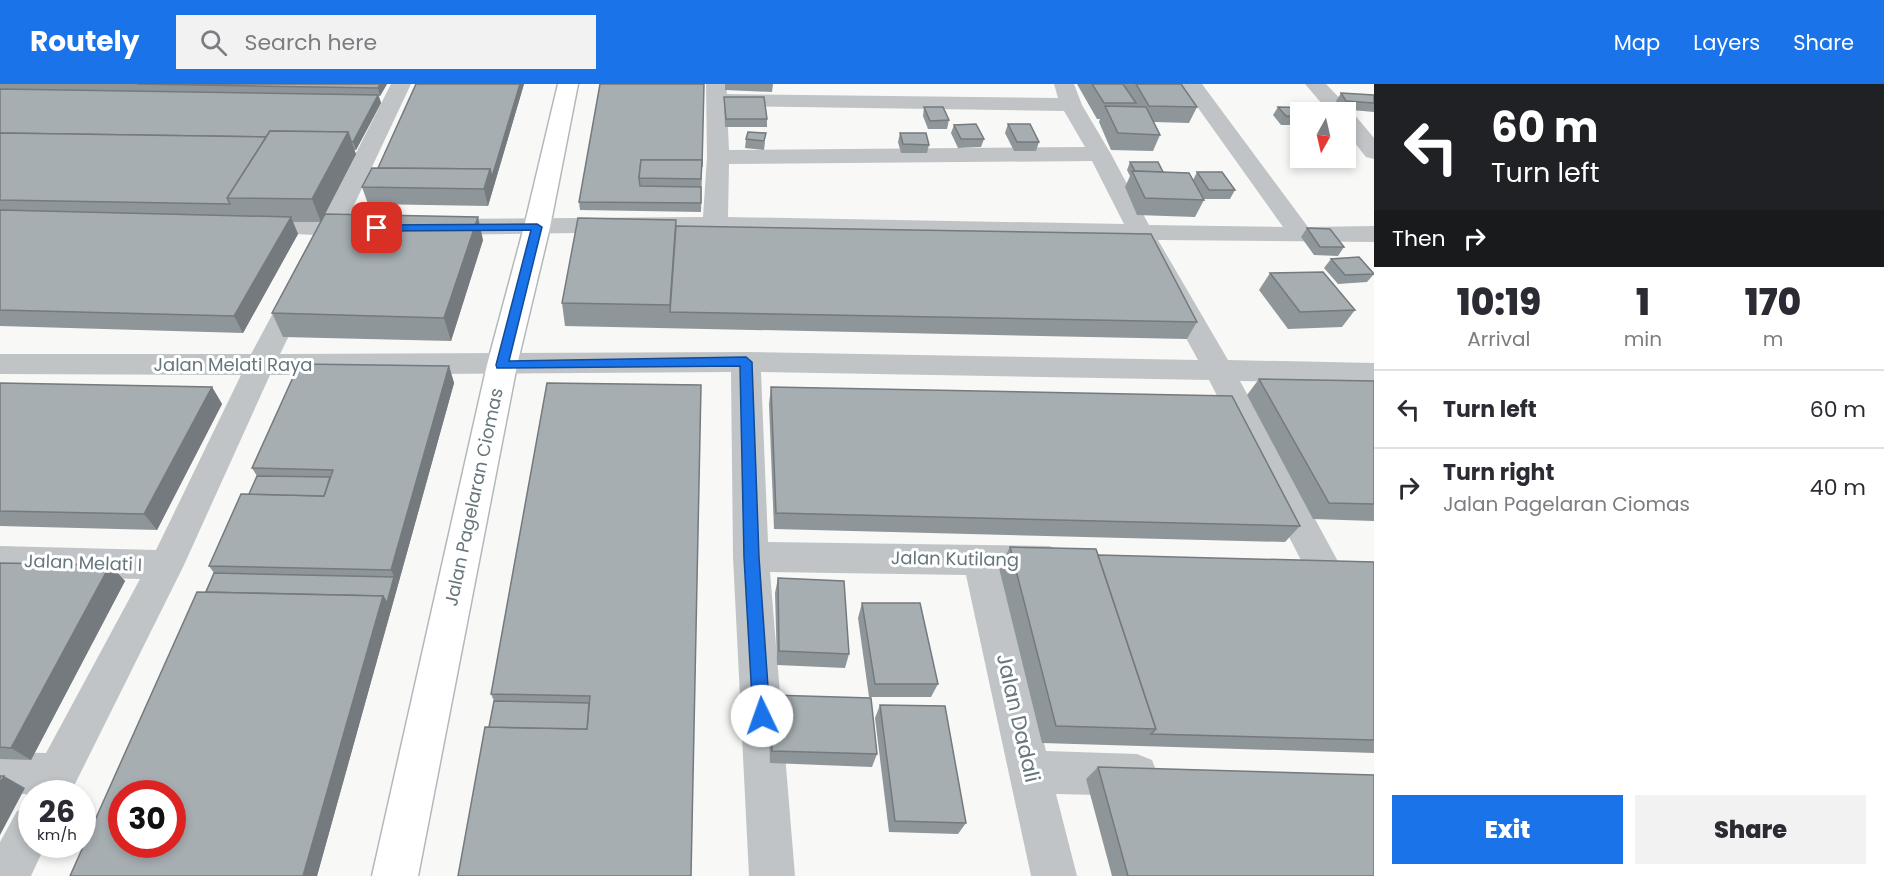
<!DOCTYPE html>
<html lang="en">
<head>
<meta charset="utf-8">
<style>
  :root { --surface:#fff; --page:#f2f2f3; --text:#2b2b33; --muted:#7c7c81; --line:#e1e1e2; --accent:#1a73e8 }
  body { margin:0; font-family:Poppins,sans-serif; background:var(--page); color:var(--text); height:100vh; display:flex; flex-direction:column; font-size:22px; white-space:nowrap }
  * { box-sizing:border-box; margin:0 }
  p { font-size:20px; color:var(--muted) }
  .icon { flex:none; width:33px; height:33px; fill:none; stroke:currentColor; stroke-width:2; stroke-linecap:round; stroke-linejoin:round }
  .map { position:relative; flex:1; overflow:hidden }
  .side { display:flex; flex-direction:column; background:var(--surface); width:510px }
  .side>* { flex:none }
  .hud { background:#202124; color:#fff; overflow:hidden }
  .needle { width:39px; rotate:188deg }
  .controls { position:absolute; left:1290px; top:18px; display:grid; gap:12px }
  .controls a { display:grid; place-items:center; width:66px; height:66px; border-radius:0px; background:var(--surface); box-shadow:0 3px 9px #0003; font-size:30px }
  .speed { position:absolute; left:18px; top:696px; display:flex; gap:12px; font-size:30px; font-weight:700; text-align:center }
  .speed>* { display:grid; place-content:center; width:78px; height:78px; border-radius:50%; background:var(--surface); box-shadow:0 3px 9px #0003; line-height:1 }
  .speed small { font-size:15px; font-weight:400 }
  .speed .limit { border:9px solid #d22; background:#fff; color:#111 }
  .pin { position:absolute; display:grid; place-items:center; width:51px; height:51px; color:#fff; margin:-26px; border-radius:12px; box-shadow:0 3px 9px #0006 }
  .me { position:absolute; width:66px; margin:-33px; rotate:357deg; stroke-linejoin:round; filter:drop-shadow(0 0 4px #0008) }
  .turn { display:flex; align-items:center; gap:21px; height:126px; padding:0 18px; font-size:27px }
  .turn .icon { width:78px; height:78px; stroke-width:2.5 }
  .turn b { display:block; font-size:42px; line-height:51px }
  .then { display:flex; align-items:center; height:57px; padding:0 18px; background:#0003; gap:12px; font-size:22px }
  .eta { display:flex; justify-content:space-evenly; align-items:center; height:102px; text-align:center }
  .eta b { font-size:36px; font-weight:800; line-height:42px }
  .button { display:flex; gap:12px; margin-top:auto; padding:12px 18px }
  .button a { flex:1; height:69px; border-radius:0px; background:var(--accent); color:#fff; font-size:24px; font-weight:800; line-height:69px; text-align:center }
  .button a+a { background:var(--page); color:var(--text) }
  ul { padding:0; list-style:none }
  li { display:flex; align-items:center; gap:18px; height:78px; padding:0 18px; border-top:2px solid var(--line) }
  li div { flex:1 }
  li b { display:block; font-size:22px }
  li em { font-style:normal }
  header { display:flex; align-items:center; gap:36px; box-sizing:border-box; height:84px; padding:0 30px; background:var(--accent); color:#fff }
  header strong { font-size:28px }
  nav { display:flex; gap:33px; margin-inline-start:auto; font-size:21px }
  .search { width:420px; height:54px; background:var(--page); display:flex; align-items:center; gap:15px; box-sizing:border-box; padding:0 21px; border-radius:0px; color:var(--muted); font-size:22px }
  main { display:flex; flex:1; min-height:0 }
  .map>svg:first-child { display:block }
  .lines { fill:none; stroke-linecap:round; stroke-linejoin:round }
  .secondary-casing { stroke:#b3b8bb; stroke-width:3 }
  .street { fill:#c0c4c7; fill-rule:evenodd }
  .secondary { fill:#fff; fill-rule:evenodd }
  .wall { fill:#8f9699 }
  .shaded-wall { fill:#747a7d }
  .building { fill:#a6aeb2; stroke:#747a7d; stroke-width:1.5; fill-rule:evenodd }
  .route { fill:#1a73e8; stroke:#114b97; stroke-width:1.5 }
  .labels { text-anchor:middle; stroke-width:6; stroke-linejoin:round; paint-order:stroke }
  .street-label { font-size:18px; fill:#66767d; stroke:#fff }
  .near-street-label { font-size:21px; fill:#66767d; stroke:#fff }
</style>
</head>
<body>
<header>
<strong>Routely</strong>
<div class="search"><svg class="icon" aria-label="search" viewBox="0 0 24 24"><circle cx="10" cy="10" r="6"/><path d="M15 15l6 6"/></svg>Search here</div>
<nav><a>Map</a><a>Layers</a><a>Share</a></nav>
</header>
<main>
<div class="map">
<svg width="1374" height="792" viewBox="0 0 1374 792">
  <rect width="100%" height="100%" fill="#f8f8f6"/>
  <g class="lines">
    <defs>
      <path id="secondary" d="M558,0H578L550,143L517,281L418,792H372L487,281L524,143Z"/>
    </defs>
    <!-- secondary casing -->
    <use href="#secondary" class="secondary-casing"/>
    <!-- street -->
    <g class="street">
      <path d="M391,0H411L347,136L370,139L374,144L370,149L340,151L332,165L323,168L314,165L310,160L315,151L242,147L238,142L242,137L251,134L322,136Z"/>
      <path d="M706,0H726L727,10L1058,14L1054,0H1074L1082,21L1111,70L1149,141L1283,143L1181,0H1202L1308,143L1374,142V158L1158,156L1228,276L1374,279V299L1240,297L1340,481L1335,492L1322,496L1309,492L1209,296L761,288L768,458L1049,462L1062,466L1067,477L1062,488L1049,492L1003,491L1046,667L1137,670L1152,676L1158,691L1152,706L1137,712L1056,710L1077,792H1031L966,491L770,488L795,792H749L733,473L731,288L270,291L184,481L70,710H32V760H46L31,792H0V758L17,727L30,721L26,710H0V668L46,669L140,495L0,492V462L156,466L241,291L0,290V270H251L287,203L290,197L300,194L310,197L313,203L280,270L746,268L1198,276L1132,155L715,147L434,151L425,148L421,143L425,138L434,135L703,133L707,73ZM727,22L1064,27L1085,63L729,66ZM1092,77L1124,140L728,133L729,80Z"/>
      <path d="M1305,0H1326L1348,23L1350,29L1354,30L1374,54V75L1366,73L1346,48V28H1329Z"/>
    </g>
    <!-- secondary -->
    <use href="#secondary" class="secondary"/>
  </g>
  <!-- wall -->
  <g class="wall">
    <path d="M0,0H387L380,12H379L381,19L356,66H354L356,70L325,130L483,156L451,257L283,253L272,229L320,138H293L298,150L243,249L0,242Z"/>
    <path d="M416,0H524L488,122L368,120L362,103L378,84Z"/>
    <path d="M704,0L701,128L580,126L579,118Z"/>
    <path d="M725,0H773L772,8L725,6Z"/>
    <path d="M1077,0H1181L1197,23L1189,39L1154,38L1160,51L1153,67L1111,66L1099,38L1100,35H1097Z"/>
    <path d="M1341,9L1374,11V28L1341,25L1336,17Z"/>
    <path d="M724,13L767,35V43H725Z"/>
    <path d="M924,23L949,36L947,45H928L923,32Z"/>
    <path d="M1278,23L1300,28V41H1281L1273,31Z"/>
    <path d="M1008,40L1039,58L1036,67H1014L1005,49Z"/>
    <path d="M954,41L984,55L981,63L958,64L951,49Z"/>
    <path d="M748,48L765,58L764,66L745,64L746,55Z"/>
    <path d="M900,49L929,61L927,69H901L898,58Z"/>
    <path d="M1130,78L1193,96L1197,88L1235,106L1230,115H1204L1198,105L1204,116L1195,133L1137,131L1125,103L1130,92L1127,86Z"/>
    <path d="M676,136V142L1197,238L1187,255L565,242L562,219Z"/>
    <path d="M1307,144L1344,163L1338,172L1314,171L1301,153Z"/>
    <path d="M1331,175L1374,190L1367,198L1338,200L1324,184Z"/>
    <path d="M1270,189L1355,226L1342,243L1288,245L1259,206Z"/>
    <path d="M449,282L454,299L317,792H70L214,489L209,482L249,410L257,392L252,384Z"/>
    <path d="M1259,295L1374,297V437L1313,435L1247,311Z"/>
    <path d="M0,299L212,303L222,320L157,446L0,442Z"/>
    <path d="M547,299L691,792L489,643L494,617L491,610Z"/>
    <path d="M771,303L1300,442L1285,458L774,445L769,320Z"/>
    <path d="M1010,463L1098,471L1374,478V669L1042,659L999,484Z"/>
    <path d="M0,479L110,481L125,497L31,676L0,675Z"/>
    <path d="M778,494L849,570L845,584L777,581L775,509Z"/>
    <path d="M862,519L938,600L931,613H869L858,534Z"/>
    <path d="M770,611L877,670L872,683L770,679L768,625Z"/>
    <path d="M880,621L966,739L958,750L889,748L875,634Z"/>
    <path d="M1098,683L1374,792H1112L1086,695Z"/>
  </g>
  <!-- shaded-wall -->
  <g class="shaded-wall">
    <path d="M380,0H387L380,12L378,4Z"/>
    <path d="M520,0H524L488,122L484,105Z"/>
    <path d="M378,11L381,19L356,66L353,58Z"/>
    <path d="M348,48L356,70L321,138L312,115Z"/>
    <path d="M291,133L298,150L243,249L234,232Z"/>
    <path d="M478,133L483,156L451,257L444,234Z"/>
    <path d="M449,282L454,299L398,501L391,486Z"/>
    <path d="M212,303L222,320L157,446L144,430Z"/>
    <path d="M110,481L125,497L31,676L11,664Z"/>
    <path d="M394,493L398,501L317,792H303L383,512Z"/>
    <path d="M4,692L25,704L0,751V700Z"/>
  </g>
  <!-- building -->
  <g class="building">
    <path d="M137,0H380L378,4Z"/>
    <path d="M416,0H520L492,93L490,85L378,84Z"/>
    <path d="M600,0H704L702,83V76H641L639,94L640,102L701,103V119L579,118Z"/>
    <path d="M1092,0H1123L1136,19H1104Z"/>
    <path d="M1136,0H1181L1197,23L1149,22Z"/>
    <path d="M0,5L378,11L353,58L351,57L348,48L270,47L266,53L0,49Z"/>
    <path d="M1341,9L1374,11V19L1346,17Z"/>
    <path d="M724,13H764L767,35H726Z"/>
    <path d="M1105,22L1146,23L1160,51L1118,49Z"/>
    <path d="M924,23H943L949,36L930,37Z"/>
    <path d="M1278,23L1321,24L1325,28H1300V33L1286,32Z"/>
    <path d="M976,40L984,55H961L954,41Z"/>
    <path d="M1008,40H1030L1039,58H1017Z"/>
    <path d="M270,47L348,48L312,115L227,114Z"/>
    <path d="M748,48L766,49L764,57L746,55Z"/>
    <path d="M0,49L266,53L227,114L230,120L0,116Z"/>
    <path d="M900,49H926L929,61L903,60Z"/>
    <path d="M641,76H702L701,95L639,94Z"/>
    <path d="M1130,78H1158L1163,88L1135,87Z"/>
    <path d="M372,84L490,85L484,105L362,103Z"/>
    <path d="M1132,87L1189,89L1204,116L1145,114Z"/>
    <path d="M1197,88H1222L1235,106H1209Z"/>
    <path d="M0,126L291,133L234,232L0,226Z"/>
    <path d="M325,130L478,133L444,234L272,229Z"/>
    <path d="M578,134L676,136L670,221L562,219Z"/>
    <path d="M676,142L1151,150L1197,238L670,228Z"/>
    <path d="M1307,144L1330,145L1344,163H1320Z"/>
    <path d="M1359,173L1374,190L1345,191L1331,175Z"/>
    <path d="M1323,188L1355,226L1300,228L1270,189Z"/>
    <path d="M299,280L449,282L391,486L209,482L241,410L324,412L333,386L252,384Z"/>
    <path d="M1259,295L1374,297V420L1329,419Z"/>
    <path d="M0,299L212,303L144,430L0,427Z"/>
    <path d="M547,299L701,301L691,792H458L485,643L587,645L590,612L491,610Z"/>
    <path d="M771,303L1232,312L1300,442L776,429Z"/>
    <path d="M257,392L330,393L324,412L249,410Z"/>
    <path d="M1010,463L1096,465L1156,645L1056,642Z"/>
    <path d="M1098,471L1374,478V656L1151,650L1156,645Z"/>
    <path d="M0,479L110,481L11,664L0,663Z"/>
    <path d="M214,489L394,493L387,519L383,512L206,508Z"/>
    <path d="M778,494L844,497L849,570L779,567Z"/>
    <path d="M197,508L383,512L303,792H70ZM122,710H172V760H122Z"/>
    <path d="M862,519H920L938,600H875Z"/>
    <path d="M770,611L871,614L877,670L772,667Z"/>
    <path d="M494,617L589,619L587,645L489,643Z"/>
    <path d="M880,621L945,622L966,739L895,737Z"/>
    <path d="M1098,683L1374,691V792H1128Z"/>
    <path d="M0,692H4L0,700Z"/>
  </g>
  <!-- route -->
  <path class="route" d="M537,140L542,143L509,277L746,273L752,278L759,473L770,632L767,638L762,640L756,638L753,632L744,473L740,282L497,284L496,281L531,146L377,147L372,144L377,141Z"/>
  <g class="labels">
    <!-- street labels -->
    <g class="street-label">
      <text x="233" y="287">Jalan Melati Raya</text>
      <text transform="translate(474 413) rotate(-78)" y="6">Jalan Pagelaran Ciomas</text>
      <text transform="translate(955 475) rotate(1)" y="6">Jalan Kutilang</text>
      <text transform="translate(83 479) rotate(2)" y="6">Jalan Melati I</text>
    </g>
    <!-- near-street labels -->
    <g class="near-street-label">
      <text transform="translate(1018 634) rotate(77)" y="7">Jalan Dadali</text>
    </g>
  </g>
</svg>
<div class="controls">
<a><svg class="needle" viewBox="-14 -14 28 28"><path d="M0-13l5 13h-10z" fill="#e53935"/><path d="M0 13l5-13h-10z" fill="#7c7c81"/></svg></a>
</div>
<div class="speed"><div>26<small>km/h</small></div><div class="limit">30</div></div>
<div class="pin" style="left:377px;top:144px;background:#d93025"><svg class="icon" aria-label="arrive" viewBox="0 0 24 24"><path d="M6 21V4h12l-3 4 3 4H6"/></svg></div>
<svg class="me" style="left:762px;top:632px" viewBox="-20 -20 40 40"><circle r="19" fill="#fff"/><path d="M0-13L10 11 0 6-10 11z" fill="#1a73e8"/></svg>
</div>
<section class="side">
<div class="hud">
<div class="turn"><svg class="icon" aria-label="left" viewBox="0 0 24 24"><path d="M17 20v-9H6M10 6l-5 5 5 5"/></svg><div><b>60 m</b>Turn left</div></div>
<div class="then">Then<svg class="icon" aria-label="right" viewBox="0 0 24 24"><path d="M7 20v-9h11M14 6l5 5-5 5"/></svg></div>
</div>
<div class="eta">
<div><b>10:19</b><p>Arrival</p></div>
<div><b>1</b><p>min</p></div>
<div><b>170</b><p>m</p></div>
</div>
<ul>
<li><svg class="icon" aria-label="left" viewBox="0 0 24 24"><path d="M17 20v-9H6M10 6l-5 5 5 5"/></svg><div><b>Turn left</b></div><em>60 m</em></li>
<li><svg class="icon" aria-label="right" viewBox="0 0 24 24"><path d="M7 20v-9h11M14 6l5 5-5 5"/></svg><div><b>Turn right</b><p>Jalan Pagelaran Ciomas</p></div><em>40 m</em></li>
</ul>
<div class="button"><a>Exit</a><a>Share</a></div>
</section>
</main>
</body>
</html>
